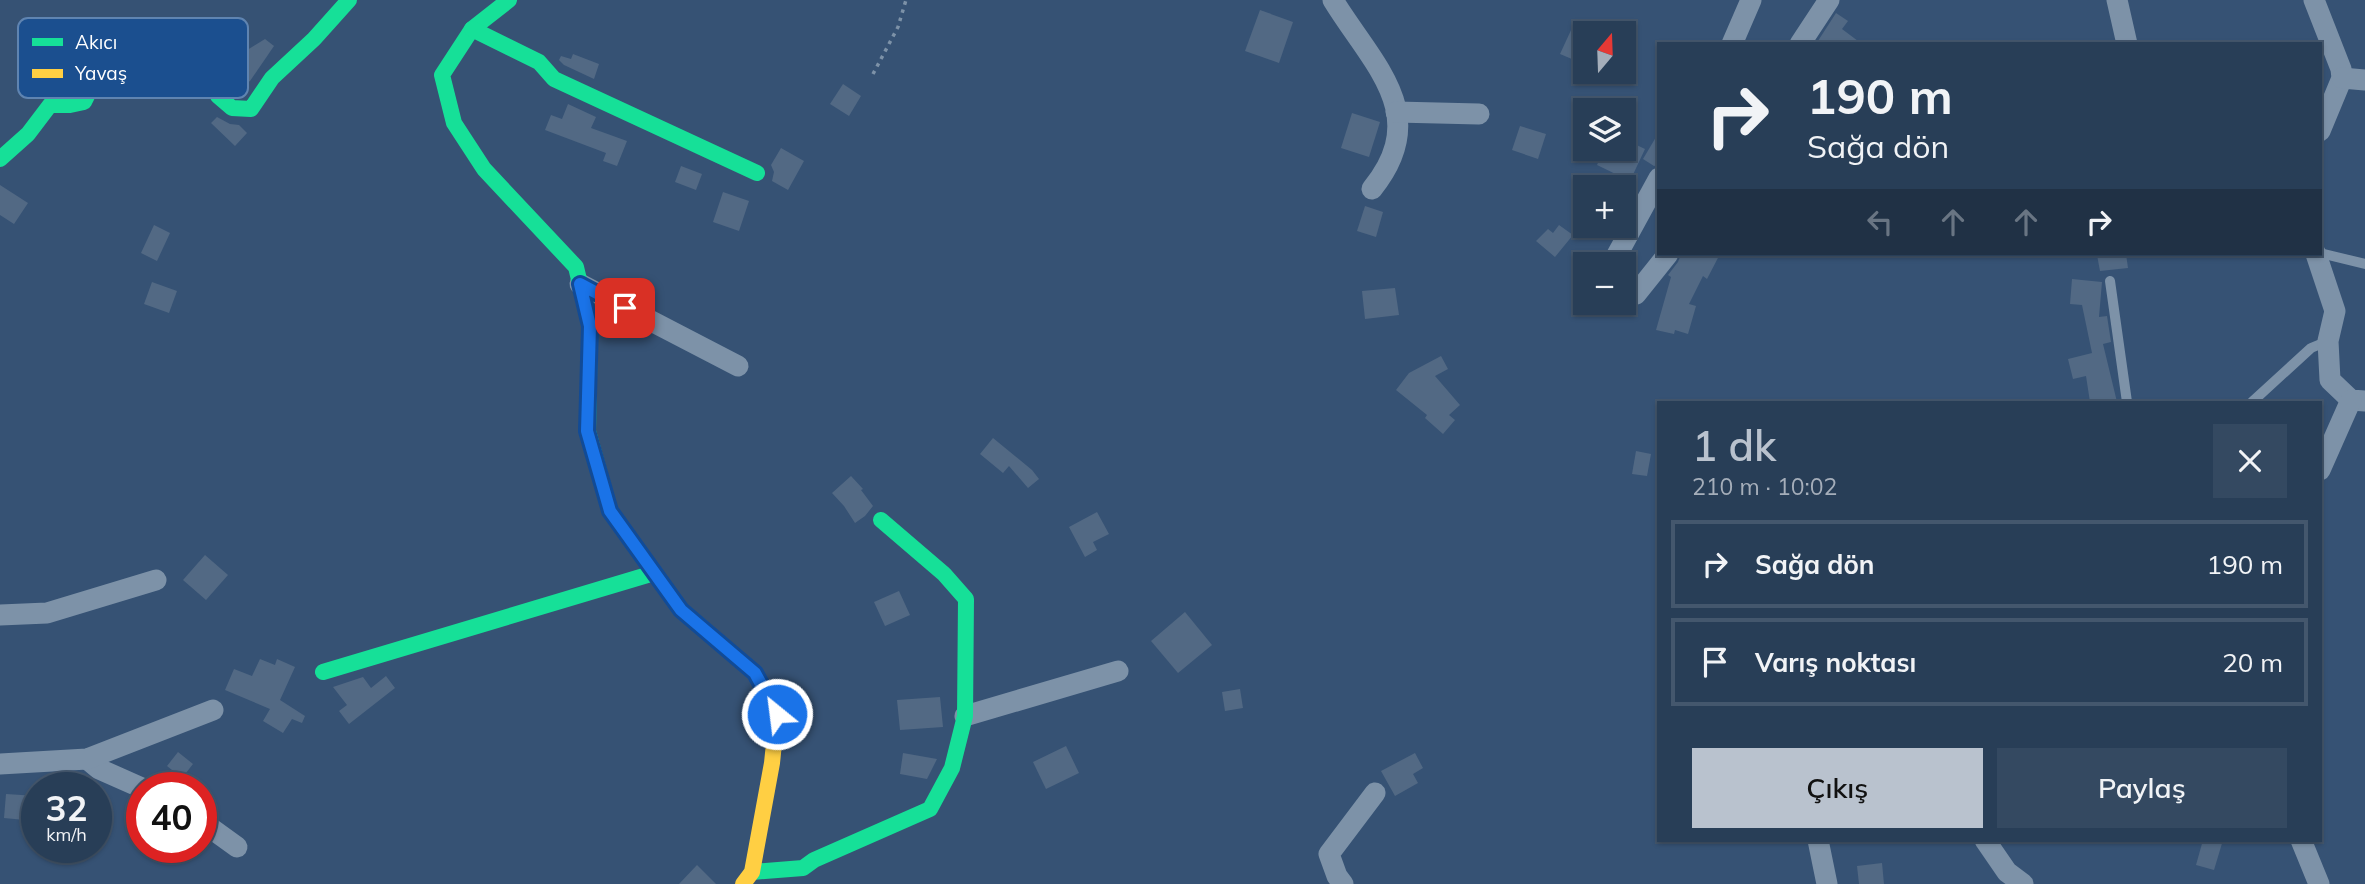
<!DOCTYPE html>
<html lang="tr">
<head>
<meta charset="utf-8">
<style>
  :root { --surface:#283e57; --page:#344961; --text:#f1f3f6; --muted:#a5aeba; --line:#44576d; --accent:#b9c2ce }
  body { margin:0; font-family:Mulish,sans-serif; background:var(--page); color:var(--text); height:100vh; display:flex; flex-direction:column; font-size:26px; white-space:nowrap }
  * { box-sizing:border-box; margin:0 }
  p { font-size:23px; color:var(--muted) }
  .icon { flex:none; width:38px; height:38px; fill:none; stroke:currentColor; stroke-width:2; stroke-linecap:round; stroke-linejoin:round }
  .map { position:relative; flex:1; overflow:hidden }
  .sheet { position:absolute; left:1657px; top:401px; width:665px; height:441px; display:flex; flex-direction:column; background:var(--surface); border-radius:0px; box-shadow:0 2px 5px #0004,0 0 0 2px var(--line) }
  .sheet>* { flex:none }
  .guide { position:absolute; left:1657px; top:42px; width:665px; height:214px; border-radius:0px; box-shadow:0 2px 5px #0004,0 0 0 2px var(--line); background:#283e57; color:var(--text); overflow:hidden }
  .needle { width:46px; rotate:19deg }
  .fabs { position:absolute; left:1573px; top:21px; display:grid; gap:14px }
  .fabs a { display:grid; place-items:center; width:63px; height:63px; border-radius:0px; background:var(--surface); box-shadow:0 2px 5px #0004,0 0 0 2px var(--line); font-size:35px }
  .speed { position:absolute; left:21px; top:772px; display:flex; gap:14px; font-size:35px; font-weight:700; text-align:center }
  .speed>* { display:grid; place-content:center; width:91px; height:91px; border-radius:50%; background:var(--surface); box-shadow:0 2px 5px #0004,0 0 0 2px var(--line); line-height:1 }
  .speed small { font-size:18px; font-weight:400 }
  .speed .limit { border:10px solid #d22; background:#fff; color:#111 }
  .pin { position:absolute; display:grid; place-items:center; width:60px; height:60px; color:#fff; margin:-30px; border-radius:14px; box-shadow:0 4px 10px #0006 }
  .me { position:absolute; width:77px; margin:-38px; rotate:331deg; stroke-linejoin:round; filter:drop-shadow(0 0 5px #0008) }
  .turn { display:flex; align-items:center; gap:24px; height:147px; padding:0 35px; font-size:32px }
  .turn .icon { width:91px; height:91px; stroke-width:2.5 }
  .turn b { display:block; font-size:49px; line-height:60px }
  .lanes { display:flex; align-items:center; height:66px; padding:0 35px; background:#0003; justify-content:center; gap:35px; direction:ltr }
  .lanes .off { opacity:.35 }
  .round { display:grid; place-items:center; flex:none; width:74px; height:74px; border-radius:0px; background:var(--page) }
  .summary { display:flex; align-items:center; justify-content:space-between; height:119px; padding:0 35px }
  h1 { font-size:42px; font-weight:600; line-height:52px; color:var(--accent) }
  .action { display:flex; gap:14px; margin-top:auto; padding:14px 35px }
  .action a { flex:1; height:80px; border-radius:0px; background:var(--accent); color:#111; font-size:28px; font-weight:600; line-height:80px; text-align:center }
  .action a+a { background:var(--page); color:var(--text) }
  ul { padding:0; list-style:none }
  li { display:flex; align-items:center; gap:21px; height:88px; margin:0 14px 10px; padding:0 21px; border:4px solid var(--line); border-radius:0px }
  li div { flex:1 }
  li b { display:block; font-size:26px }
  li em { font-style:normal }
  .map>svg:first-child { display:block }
  .building { fill:#526984 }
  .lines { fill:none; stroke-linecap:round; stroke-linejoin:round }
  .path { stroke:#7d92a8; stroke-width:3.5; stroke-dasharray:3.5 5; stroke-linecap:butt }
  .lane { stroke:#7d92a8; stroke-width:10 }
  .street { stroke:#7d92a8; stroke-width:21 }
  .fast { stroke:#16e098; stroke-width:16 }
  .slow { stroke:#ffcf43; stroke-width:16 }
  .route-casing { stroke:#114b97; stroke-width:18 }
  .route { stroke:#1a73e8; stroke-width:12 }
  .key { fill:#1b4f8f; stroke:#5f84b1; stroke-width:2 }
  .key-label { font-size:19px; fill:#fff }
</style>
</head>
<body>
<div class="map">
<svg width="2365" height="884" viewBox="0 0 2365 884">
  <rect width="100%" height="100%" fill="#365274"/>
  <!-- building -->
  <g class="building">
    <path d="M1260,10L1293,22L1279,63L1245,51Z"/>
    <path d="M1836,13L1848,21L1842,29L1862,44H1816Z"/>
    <path d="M1572,28L1586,34V65L1560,54Z"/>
    <path d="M265,39L274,46L250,81L239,88L226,68L228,62Z"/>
    <path d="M573,54L599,64L594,79L564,65L559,60L561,56L571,59Z"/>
    <path d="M843,84L861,96L849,116L830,104Z"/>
    <path d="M568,104L596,117L591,128L627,141L617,166L603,161L606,153L545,130L551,115L562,119Z"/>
    <path d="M1352,113L1380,122L1369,157L1341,148Z"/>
    <path d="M217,117L230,124L239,125L247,133L235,146L211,123Z"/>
    <path d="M1520,126L1546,134L1538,159L1512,150Z"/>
    <path d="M1659,132V165L1654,166L1643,159Z"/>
    <path d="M1624,139L1645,149L1630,181L1597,165L1604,149L1614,154L1616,149H1624Z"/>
    <path d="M781,148L804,161L788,190L772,181L774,172L771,165Z"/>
    <path d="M681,166L702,174L696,190L675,182Z"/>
    <path d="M0,185L28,203L14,224L0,215Z"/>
    <path d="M723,192L749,201L739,231L713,222Z"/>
    <path d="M1365,206L1383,212L1376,237L1357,231Z"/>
    <path d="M154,225L170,233L157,261L141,253Z"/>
    <path d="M1559,225L1573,235L1555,257L1536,241L1548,229L1553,233Z"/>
    <path d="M1681,254H1720L1707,279L1703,276L1689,304L1696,306L1688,334L1675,330L1674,334L1656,330L1671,277L1668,275L1678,262Z"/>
    <path d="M2126,254L2128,268L2100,271L2097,255Z"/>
    <path d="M2072,279L2102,282L2099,317L2107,316L2111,342L2103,344L2117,402H2090L2086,376L2073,379L2068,359L2092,353L2082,305L2070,304Z"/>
    <path d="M152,282L177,291L169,313L144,304Z"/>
    <path d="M1395,288L1399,315L1365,319L1362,291Z"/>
    <path d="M1441,356L1448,369L1435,376L1460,405L1449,415L1455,420L1443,434L1425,418L1427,415L1396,390L1409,373Z"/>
    <path d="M993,438L1032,470L1039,479L1028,488L1009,466L1003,473L980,454Z"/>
    <path d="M1636,451L1651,454L1647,476L1632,474Z"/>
    <path d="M851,476L863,489L861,490L873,506L865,516L855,523L844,506L832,493Z"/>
    <path d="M1097,512L1109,534L1093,542L1097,550L1085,557L1069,527Z"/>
    <path d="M205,555L228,575L206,600L183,580Z"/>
    <path d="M899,591L910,615L885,626L874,602Z"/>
    <path d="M1185,612L1212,645L1178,673L1151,641Z"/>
    <path d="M260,659L275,665L277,659L295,667L280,700L305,716L302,723L292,719L283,733L263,721L270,709L225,690L234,669L252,676Z"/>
    <path d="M386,676L395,688L349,724L339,711L347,705L333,687L363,677L371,688Z"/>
    <path d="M1240,689L1243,708L1225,711L1222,692Z"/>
    <path d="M940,697L943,727L900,730L897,700Z"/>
    <path d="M1066,746L1079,773L1046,789L1033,762Z"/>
    <path d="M178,752L193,764L182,778L167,766Z"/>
    <path d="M903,753L937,759L927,779L900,774Z"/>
    <path d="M1415,753L1423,768L1413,774L1418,783L1395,796L1381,771Z"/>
    <path d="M6,794L37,796L35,821L4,818Z"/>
    <path d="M2203,840H2223L2214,870L2196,865Z"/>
    <path d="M1882,863L1884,884H1859L1857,866Z"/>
    <path d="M697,865L716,884H679Z"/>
  </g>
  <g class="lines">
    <!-- path -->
    <path class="path" d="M873,74L898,27L906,0"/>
    <!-- lane -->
    <g class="lane">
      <path d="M2320,253L2365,264"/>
      <path d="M2110,281L2127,402"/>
      <path d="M2252,402L2311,348L2328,341"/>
    </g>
    <!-- street -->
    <g class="street">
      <path d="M1333,0C1372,64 1433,114 1372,189"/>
      <path d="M2117,0L2127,44"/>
      <path d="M2314,0L2341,69L2342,78L2320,131"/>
      <path d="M1732,44L1751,0"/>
      <path d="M1800,44L1829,0"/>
      <path d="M2342,78L2365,80"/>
      <path d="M1396,112L1479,114"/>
      <path d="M2316,254L2335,311L2328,341L2330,380L2351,400L2365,401"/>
      <path d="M1612,264L1659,178"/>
      <path d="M580,284L738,366"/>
      <path d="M1624,290L1636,294L1668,254"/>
      <path d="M2320,470L2351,400"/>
      <path d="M0,615L47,613L156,580"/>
      <path d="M965,716L1118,671"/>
      <path d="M87,759L99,769L142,788"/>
      <path d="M0,764L87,759L213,710"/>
      <path d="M201,821L237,847"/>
      <path d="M1818,840L1827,884"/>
      <path d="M1985,840L2007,872L2023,884"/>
      <path d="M2301,840L2319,884"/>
      <path d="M1343,884L1337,876L1329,854L1375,793"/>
    </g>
    <!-- fast -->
    <g class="fast">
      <path d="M509,0L472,29L442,75L454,123L484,169L576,267L590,326L588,431L610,511L681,610L698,624"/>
      <path d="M472,29L539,62L554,79L757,173"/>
      <path d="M0,159L28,134L50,105H70L84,102L96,78L121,47L154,35L203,34L214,42L209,72L218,96L232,108L251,109L272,78L314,39L349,0"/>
      <path d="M323,672L654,573"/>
      <path d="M752,872L803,868L814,860L930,809L952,768L965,716L966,599L944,574L881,520"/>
    </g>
    <!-- slow -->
    <path class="slow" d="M698,624L755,673L777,714L772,763L752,872L743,884"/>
  </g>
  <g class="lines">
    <defs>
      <path id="route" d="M625,308L580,284L590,326L587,431L610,511L681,610L755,673L777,714"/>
    </defs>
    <!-- route casing -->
    <use href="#route" class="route-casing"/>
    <!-- route -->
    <use href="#route" class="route"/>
  </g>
  <!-- legend -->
  <rect x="18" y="18" width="230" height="80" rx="10" class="key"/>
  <rect x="32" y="38" width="31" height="8" fill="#16e098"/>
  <rect x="32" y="69" width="31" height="9" fill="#ffcf43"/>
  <g class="key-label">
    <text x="75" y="49">Akıcı</text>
    <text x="75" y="80">Yavaş</text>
  </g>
</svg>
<div class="fabs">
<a><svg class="needle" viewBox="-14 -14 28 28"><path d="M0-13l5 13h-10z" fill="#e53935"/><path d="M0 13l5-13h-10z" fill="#a5aeba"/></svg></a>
<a><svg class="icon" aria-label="layers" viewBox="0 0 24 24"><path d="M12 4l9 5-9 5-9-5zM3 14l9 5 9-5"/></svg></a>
<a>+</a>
<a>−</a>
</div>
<div class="speed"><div>32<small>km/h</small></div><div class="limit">40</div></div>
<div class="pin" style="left:625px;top:308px;background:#d93025"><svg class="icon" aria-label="arrive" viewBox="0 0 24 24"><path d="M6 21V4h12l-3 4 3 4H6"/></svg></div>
<svg class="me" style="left:777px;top:714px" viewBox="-20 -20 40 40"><circle r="17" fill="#1a73e8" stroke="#fff" stroke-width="3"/><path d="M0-11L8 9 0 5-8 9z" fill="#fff"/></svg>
<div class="guide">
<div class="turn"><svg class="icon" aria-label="right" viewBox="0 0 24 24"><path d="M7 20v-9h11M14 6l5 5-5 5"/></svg><div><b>190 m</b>Sağa dön</div></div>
<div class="lanes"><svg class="icon off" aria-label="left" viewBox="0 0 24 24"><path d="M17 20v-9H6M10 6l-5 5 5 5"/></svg><svg class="icon off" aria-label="ahead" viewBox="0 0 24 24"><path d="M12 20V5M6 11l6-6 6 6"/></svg><svg class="icon off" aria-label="ahead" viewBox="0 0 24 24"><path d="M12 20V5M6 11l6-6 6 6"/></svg><svg class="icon" aria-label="right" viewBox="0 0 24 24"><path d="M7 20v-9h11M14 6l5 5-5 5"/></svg></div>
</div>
<section class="sheet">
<div class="summary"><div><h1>1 dk</h1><p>210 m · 10:02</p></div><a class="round"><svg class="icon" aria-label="close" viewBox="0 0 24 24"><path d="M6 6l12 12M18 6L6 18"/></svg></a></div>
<ul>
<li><svg class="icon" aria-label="right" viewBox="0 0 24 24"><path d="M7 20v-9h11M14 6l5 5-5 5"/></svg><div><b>Sağa dön</b></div><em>190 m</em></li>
<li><svg class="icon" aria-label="arrive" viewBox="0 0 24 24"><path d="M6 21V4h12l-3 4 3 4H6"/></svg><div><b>Varış noktası</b></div><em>20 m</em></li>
</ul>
<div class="action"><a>Çıkış</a><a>Paylaş</a></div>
</section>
</div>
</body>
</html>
